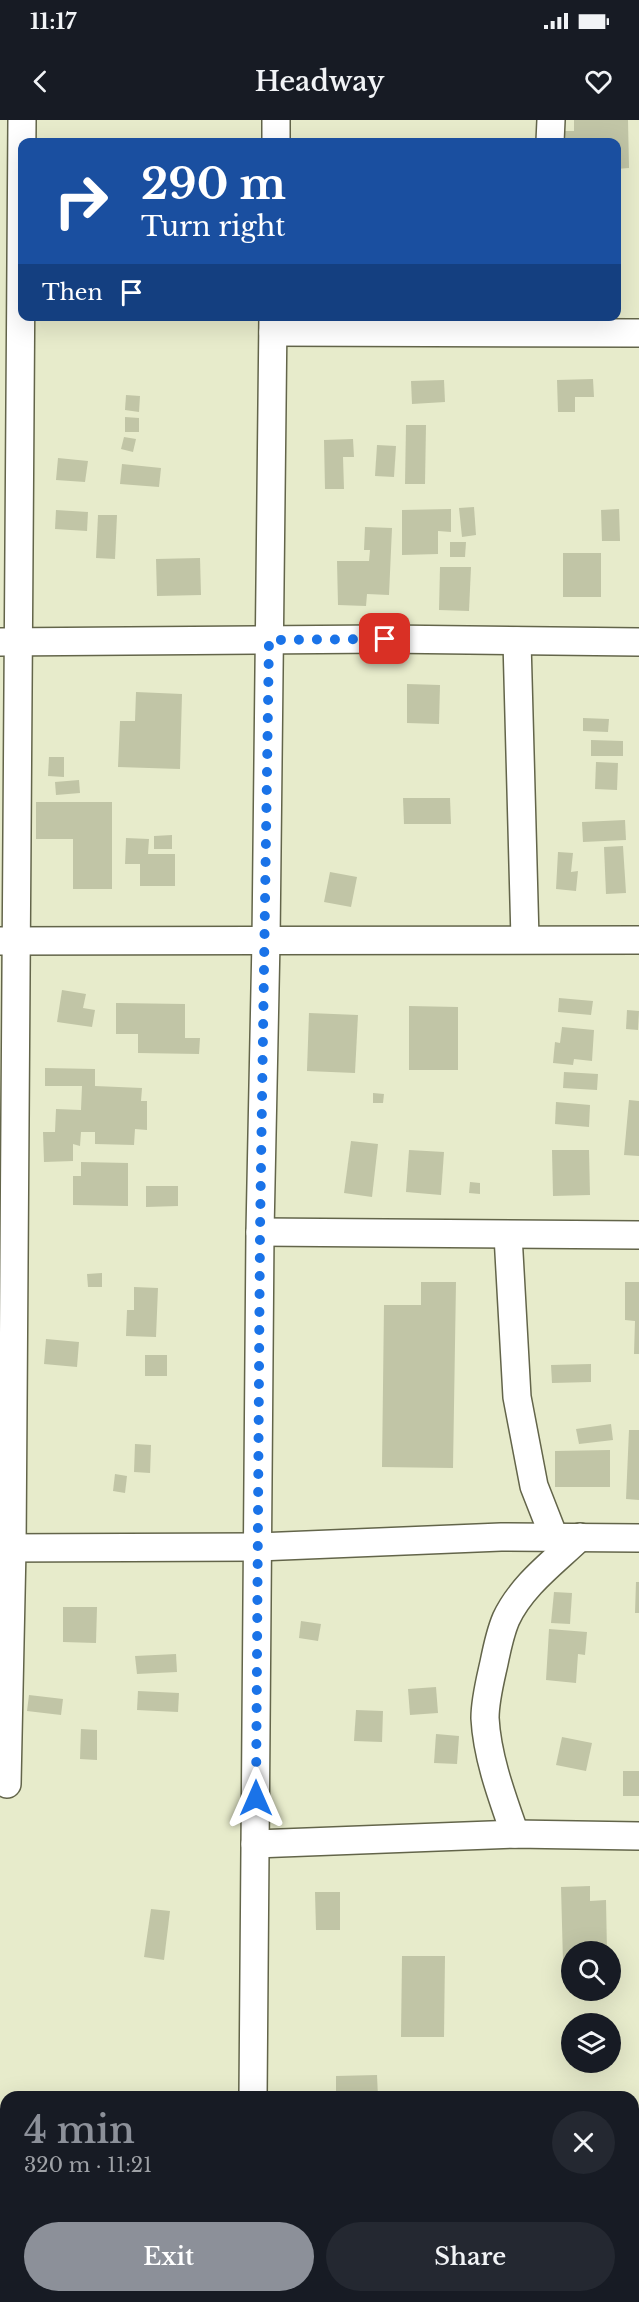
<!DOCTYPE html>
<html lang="en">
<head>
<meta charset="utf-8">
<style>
  :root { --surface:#171b24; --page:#242831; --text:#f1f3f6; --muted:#9ea1a6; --accent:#8c9099 }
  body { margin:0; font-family:"Libre Baskerville",serif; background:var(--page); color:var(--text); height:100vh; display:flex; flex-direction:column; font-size:22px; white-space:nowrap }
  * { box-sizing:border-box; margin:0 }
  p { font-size:20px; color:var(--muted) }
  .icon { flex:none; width:33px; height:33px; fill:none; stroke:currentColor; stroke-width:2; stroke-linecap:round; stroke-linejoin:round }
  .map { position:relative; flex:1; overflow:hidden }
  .drawer { position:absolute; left:0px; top:1971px; width:639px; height:212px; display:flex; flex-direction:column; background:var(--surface); border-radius:18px 18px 0 0; box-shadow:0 6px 24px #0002 }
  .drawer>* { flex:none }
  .banner { position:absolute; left:18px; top:18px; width:603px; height:183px; border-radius:12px; box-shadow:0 6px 24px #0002; background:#1a4fa0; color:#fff; overflow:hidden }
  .tools { position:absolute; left:561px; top:1821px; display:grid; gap:12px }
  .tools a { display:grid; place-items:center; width:60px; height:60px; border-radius:50%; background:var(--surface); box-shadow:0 6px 24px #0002; font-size:30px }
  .pin { position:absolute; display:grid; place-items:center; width:51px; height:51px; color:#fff; margin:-26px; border-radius:12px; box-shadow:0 3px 9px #0006 }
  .me { position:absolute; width:66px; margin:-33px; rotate:0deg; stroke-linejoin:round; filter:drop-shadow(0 0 4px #0008) }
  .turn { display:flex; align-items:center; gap:21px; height:126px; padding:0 24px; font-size:27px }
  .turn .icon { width:78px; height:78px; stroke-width:2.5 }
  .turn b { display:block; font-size:42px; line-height:51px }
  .then { display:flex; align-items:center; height:57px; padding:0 24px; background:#0003; gap:12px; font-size:22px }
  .round { display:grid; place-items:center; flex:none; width:63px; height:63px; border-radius:32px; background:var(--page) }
  .head { display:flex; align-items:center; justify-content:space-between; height:102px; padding:0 24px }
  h1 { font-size:36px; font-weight:600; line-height:45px; color:var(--accent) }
  .button { display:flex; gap:12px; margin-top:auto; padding:12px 24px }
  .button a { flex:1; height:69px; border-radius:36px; background:var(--accent); color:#fff; font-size:24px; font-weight:600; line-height:69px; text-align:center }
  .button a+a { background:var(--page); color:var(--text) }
  .status { display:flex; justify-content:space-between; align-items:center; height:42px; padding:0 30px; background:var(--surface); direction:ltr }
  .status svg { height:16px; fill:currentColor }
  header { display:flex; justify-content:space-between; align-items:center; height:78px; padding:0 24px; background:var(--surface); font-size:27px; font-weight:600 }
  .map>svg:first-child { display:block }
  .building { fill:#c1c5a6 }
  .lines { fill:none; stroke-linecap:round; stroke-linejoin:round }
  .minor-casing { stroke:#63654a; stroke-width:30 }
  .minor { stroke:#fff; stroke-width:27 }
  .route { stroke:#1a73e8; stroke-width:10; stroke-dasharray:0 18 }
</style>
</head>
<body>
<div class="status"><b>11:17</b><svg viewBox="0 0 49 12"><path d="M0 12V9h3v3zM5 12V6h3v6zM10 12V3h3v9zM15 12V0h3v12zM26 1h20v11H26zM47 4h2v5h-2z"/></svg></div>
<header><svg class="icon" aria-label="back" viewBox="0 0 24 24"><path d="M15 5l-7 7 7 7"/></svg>Headway<svg class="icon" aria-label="heart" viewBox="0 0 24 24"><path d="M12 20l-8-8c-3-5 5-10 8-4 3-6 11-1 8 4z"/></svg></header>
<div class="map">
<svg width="639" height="2182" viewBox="0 0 639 2182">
  <rect width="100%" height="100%" fill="#e7ebcb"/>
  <!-- building -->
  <g class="building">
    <path d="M574,0H628L629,48L616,49V22H565V11H574Z"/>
    <path d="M593,259L594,277H575V292H558L557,260Z"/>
    <path d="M444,260L445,282L412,284L411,261Z"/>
    <path d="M126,275L140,276L139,292L125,290Z"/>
    <path d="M125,297L139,298V312H125Z"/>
    <path d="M406,305H426L425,364H405Z"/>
    <path d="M124,317L136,319L133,332L121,329Z"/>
    <path d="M353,319L354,337H343L344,369H325L324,320Z"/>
    <path d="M377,325L396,326L394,357L375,356Z"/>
    <path d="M58,338L88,341L85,362L56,360Z"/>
    <path d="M122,344L161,348L159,367L120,364Z"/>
    <path d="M474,387L476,415L462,417L459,388Z"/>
    <path d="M451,389V412L438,411V434L402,435V390Z"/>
    <path d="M619,389L620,421H602L601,390Z"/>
    <path d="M56,390L88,392L87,411L55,409Z"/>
    <path d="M98,395H117L115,439L96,438Z"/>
    <path d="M365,407L392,408L389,475L367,474L366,486L338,485L337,441H369L370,430H364Z"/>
    <path d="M450,422H466L465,437H450Z"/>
    <rect x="563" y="433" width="38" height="44"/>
    <path d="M200,438L201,475L157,476L156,439Z"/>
    <path d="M440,447H471L469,491L439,490Z"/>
    <path d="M407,564L440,565L439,604L407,603Z"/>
    <path d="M136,572L182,574L180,649L118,647L120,601H135Z"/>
    <path d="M583,598L609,599L608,612L583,611Z"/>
    <path d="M591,620L623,621V636H591Z"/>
    <path d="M49,637H64V657L48,656Z"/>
    <path d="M596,642L618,643L617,670L595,669Z"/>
    <path d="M79,660L80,673L56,675L55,662Z"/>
    <path d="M403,678H450L451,704H404Z"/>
    <path d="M36,682H112V769H73V719H36Z"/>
    <path d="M625,700L626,720L583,722L582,702Z"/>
    <path d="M172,715V729H154V716Z"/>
    <path d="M126,718L149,719L148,734H175V766H140V744H125Z"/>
    <path d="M623,726L626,773L606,774L604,727Z"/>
    <path d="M558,732L573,733L571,752L578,751L576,771L556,769Z"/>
    <path d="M330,752L357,757L351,787L324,782Z"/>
    <path d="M62,870L86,874L83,888L95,890L92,907L57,902Z"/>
    <path d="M559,878L593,881L591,895L558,892Z"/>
    <path d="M116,883L185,884V918H200L199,934L138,933V914H116Z"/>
    <path d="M409,886L458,887V950H409Z"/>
    <path d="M627,890L639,891L638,910L626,909Z"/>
    <path d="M309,893L358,895L355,953L307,951Z"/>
    <path d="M562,907L594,910L592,941L574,939L573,945L553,943L555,922L560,923Z"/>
    <path d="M45,948L95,949V966L142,968L141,981H147V1010L135,1009L134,1025L95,1024V1012H81L80,1026L73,1024V1041L44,1042L43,1012H55L56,989L81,990L82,966H45Z"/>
    <path d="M564,952L598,954L597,970L563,968Z"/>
    <path d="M373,973L384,974L383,983H373Z"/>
    <path d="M629,980L639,981V1036L624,1035Z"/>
    <path d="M556,982L590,985L589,1007L555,1004Z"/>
    <path d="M351,1021L378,1024L372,1077L344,1073Z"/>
    <path d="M409,1030L444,1032L441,1075L406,1072Z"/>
    <path d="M552,1030H589L590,1075L553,1076Z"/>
    <path d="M81,1042L128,1043V1086L73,1085V1056H81Z"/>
    <path d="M470,1062L480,1063V1074L469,1073Z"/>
    <path d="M146,1066H178V1086L146,1087Z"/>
    <path d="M102,1153V1167H88L87,1154Z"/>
    <path d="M421,1162H456L453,1348L382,1347L384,1185H421Z"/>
    <path d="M625,1162H639V1234H634L635,1201L625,1200Z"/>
    <path d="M134,1167L158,1168L156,1217L126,1216L127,1190H134Z"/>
    <path d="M46,1219L79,1222L77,1247L44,1244Z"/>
    <rect x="145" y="1235" width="22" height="21"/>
    <path d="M591,1244V1262L552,1263L551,1245Z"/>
    <path d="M611,1304L613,1320L579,1324L576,1309Z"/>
    <path d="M629,1310H639V1380L626,1379Z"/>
    <path d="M135,1324L151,1325L150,1353L134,1352Z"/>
    <path d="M610,1330V1367H555V1331Z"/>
    <path d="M115,1354L127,1356L125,1373L113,1371Z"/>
    <path d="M636,1462H639V1493H635Z"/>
    <path d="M554,1472L572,1473L570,1504L551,1503Z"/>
    <path d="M63,1487H97L96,1523L63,1522Z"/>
    <path d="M301,1501L321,1504L318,1521L299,1518Z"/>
    <path d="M549,1509L587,1512L585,1535L578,1534L576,1563L546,1560Z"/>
    <path d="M176,1534L177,1552L137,1554L135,1536Z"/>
    <path d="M436,1567L438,1593L410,1595L408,1569Z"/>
    <path d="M138,1571L179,1573L178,1592L137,1590Z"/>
    <path d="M29,1575L63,1579L61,1595L27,1591Z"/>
    <path d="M356,1590L383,1591L382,1622L354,1621Z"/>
    <path d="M81,1609L97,1610V1640L80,1639Z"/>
    <path d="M436,1614L459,1616L457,1644L434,1643Z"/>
    <path d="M562,1617L592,1623L586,1651L556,1645Z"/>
    <rect x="623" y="1651" width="16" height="25"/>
    <path d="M590,1766V1781L606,1780L607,1832H572V1842H563L561,1767Z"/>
    <path d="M315,1772H340V1810H316Z"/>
    <path d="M151,1789L170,1791L164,1840L144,1837Z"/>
    <path d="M402,1836H445L444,1917H401Z"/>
    <path d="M377,1955L378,1977H336V1956Z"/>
  </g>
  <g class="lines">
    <defs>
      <g id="minor">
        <path d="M276,22V0"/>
        <path d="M550,22L551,0"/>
        <path d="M273,212L639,213"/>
        <path d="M517,521L525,819"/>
        <path d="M0,522L385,519L639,522"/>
        <path d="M0,821L639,820"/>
        <path d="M260,1112L639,1115"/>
        <path d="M508,1115L517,1277L534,1366L554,1417"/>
        <path d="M0,1428L258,1427L501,1417L639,1418"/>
        <path d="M7,1664L12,1428L22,0"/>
        <path d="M515,1714C502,1677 487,1637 485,1598C485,1580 490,1561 494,1543C497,1528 500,1513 506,1499C522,1465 554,1442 580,1417"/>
        <path d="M255,1724L515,1714L639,1716"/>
        <path d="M253,1977L260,1112L266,820L273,196"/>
        <path d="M633,2099L639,2096"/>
        <path d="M252,2179L639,2180"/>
      </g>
    </defs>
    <!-- minor casing -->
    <use href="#minor" class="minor-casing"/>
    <!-- minor -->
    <use href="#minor" class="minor"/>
  </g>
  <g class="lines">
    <!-- route -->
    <path class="route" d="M256,1678L260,1112L269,520L385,519"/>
  </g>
</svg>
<div class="tools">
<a><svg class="icon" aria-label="search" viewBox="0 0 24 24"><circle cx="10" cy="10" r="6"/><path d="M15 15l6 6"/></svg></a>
<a><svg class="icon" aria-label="layers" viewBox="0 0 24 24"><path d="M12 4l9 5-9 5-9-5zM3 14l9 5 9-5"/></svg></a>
</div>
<div class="pin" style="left:385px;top:519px;background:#d93025"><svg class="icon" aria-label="arrive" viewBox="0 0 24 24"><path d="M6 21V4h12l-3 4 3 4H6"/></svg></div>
<svg class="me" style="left:256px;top:1678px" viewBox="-20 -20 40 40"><path d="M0-17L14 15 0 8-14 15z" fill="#1a73e8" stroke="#fff" stroke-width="4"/></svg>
<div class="banner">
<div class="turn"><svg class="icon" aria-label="right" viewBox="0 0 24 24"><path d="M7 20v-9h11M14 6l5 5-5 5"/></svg><div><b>290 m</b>Turn right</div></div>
<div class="then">Then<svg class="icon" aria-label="arrive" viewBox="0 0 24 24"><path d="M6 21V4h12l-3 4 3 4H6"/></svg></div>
</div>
<section class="drawer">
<div class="head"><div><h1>4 min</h1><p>320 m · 11:21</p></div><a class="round"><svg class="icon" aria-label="close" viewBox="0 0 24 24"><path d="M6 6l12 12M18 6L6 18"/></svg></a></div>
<div class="button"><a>Exit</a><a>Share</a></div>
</section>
</div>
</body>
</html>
